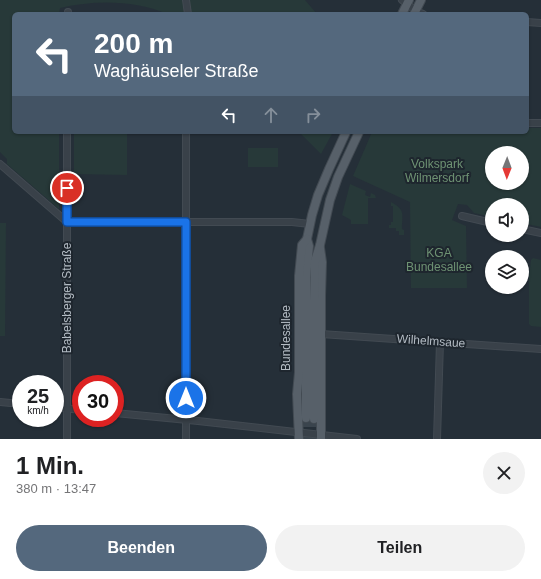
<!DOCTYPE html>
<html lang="de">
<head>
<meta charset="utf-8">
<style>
  :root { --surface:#fff; --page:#f2f2f2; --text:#202124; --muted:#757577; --accent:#54687d }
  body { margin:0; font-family:Arial,sans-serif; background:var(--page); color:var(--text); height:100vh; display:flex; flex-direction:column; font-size:15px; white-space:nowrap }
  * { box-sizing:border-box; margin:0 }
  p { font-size:13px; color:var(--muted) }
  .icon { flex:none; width:22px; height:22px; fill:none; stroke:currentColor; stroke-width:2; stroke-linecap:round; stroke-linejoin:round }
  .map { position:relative; height:439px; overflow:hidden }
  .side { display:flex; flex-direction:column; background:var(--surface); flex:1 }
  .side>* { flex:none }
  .guide { position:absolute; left:12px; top:12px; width:517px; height:122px; border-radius:6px; box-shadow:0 1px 3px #0004; background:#54687d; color:#fff; overflow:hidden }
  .needle { width:26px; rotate:181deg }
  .fabs { position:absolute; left:485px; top:146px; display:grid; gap:8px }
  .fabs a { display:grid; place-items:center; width:44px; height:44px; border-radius:50%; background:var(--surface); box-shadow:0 1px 3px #0004; font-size:20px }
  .speed { position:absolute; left:12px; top:375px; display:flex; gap:8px; font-size:20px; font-weight:700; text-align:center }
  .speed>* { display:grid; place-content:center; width:52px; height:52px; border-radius:50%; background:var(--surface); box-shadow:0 1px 3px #0004; line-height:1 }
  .speed small { font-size:10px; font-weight:400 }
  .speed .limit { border:6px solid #d22; background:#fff; color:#111 }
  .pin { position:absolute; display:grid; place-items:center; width:34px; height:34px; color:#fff; margin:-17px; border:2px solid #fff; border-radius:50%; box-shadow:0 1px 4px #0007 }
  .me { position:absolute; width:44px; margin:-22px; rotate:0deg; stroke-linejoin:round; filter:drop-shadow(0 0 3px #0008) }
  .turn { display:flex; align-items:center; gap:14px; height:84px; padding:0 16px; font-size:18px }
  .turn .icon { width:52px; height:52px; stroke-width:2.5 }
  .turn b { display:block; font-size:28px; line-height:34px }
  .lanes { display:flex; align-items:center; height:38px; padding:0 16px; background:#0003; justify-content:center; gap:20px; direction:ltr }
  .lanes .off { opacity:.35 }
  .round { display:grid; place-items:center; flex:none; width:42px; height:42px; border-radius:21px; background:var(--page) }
  .headline { display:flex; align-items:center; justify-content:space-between; height:68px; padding:0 16px }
  h1 { font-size:24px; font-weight:600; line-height:30px }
  .primary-button { display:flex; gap:8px; margin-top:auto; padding:8px 16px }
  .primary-button a { flex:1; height:46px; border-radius:24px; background:var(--accent); color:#fff; font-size:16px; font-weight:600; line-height:46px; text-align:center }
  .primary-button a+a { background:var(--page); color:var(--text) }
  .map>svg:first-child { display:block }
  .green { fill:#273939; fill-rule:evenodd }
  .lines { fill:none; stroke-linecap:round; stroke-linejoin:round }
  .major-tunnel { stroke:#3a444d; stroke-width:8; stroke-dasharray:8 4; stroke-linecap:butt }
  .minor-casing { stroke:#424a52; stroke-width:8 }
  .major-casing { stroke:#424a52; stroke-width:10 }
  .minor { stroke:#394149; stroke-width:6 }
  .major { stroke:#576069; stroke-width:8 }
  .route-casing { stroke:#114b97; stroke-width:10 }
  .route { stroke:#1a73e8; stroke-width:7 }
  .labels { text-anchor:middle; stroke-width:4; stroke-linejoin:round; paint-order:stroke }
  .park-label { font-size:12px; fill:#6e9273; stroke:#1e262e }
  .street-label { font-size:12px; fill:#b4bcc4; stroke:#1e262e }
</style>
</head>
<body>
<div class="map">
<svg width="541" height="439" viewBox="0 0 541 439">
  <rect width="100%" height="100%" fill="#252f38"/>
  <!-- green -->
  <g class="green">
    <path d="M0,0H305L317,14H168C133,0 96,0 60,8L59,14H14V132H59V209L7,164V159L0,152Z"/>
    <path d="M527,128H541V227L522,223V205H492V217L474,213L467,205L458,204L452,220L466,226L467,288H411L410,202L353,176L372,132H527ZM492,153H522V183H492Z"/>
    <path d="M74,132H127V175L74,174Z"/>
    <path d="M299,132H333L321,154Z"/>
    <rect x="248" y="148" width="30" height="19"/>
    <path d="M350,184L366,191L365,195L370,197L371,193L375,195L376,198H368V224H351V220L342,215Z"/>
    <path d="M391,202C406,210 402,215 402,229L404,230V235H399V231H396V228H389V225H391V222H393V206H391Z"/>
    <path d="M0,223H6L5,336H0Z"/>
    <path d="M533,258L541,260V327L531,326L529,324V276L531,260Z"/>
  </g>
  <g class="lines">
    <!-- major-tunnel -->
    <g class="major-tunnel">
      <path d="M314,419V439"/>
      <path d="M306,439V418"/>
    </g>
    <defs>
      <g id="minor">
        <path d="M186,0L188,14"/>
        <path d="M402,0L416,11L423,14"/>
        <path d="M68,14V12"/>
        <path d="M527,22L541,23"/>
        <path d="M527,123H541"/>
        <path d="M0,164L67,222H292L310,224"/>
        <path d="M462,216L492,223"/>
        <path d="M522,229L541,233"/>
        <path d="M321,334L541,349"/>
        <path d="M0,402L21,404"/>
        <path d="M55,407L81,410"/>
        <path d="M115,413L198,421L357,439"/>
        <path d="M67,439V132"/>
        <path d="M186,439V132"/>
        <path d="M437,439L440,342"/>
      </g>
      <g id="major">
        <path d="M402,14L409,0"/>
        <path d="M414,14L421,0"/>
        <path d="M320,248L322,262L321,296V439"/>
        <path d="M306,418V278L309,246L307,239L312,215L318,195L329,169L346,132"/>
        <path d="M314,419V300L315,261L320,245L330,200L338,177L359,132"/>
        <path d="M299,439L297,394L299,372V276L302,245L307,239"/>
      </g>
    </defs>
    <!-- minor casing -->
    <use href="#minor" class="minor-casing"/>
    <!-- major casing -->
    <use href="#major" class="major-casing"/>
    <!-- minor -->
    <use href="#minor" class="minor"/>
    <!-- major -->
    <use href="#major" class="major"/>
  </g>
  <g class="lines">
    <defs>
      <path id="route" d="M67,188V222H186V398"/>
    </defs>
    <!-- route casing -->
    <use href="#route" class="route-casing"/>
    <!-- route -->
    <use href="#route" class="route"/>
  </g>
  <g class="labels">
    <!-- park labels -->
    <g class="park-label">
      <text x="437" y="168">Volkspark<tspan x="437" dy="14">Wilmersdorf</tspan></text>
      <text x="439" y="257">KGA<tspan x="439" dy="14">Bundesallee</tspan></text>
    </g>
    <!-- street labels -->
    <g class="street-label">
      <text transform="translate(67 298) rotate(-90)" y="4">Babelsberger Straße</text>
      <text transform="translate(286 338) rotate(-90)" y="4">Bundesallee</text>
      <text transform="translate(431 341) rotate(4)" y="4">Wilhelmsaue</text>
    </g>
  </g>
</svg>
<div class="fabs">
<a><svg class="needle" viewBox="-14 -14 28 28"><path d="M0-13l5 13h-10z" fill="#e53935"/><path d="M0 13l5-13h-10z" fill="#757577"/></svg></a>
<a><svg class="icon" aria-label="sound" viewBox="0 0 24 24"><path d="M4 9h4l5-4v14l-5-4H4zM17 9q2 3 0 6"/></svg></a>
<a><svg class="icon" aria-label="layers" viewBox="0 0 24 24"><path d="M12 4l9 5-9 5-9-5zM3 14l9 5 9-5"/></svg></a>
</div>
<div class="speed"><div>25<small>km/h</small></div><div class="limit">30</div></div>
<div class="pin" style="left:67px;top:188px;background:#d93025"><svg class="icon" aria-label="arrive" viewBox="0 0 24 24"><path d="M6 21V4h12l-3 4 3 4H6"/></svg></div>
<svg class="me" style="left:186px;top:398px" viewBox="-20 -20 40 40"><circle r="17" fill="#1a73e8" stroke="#fff" stroke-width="3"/><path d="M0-11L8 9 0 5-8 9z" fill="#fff"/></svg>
<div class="guide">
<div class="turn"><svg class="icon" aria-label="left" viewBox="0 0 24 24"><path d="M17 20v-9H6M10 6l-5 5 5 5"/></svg><div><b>200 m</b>Waghäuseler Straße</div></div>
<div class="lanes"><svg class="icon" aria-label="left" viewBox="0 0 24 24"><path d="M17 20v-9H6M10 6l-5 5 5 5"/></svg><svg class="icon off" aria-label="ahead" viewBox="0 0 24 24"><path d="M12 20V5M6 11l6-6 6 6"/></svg><svg class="icon off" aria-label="right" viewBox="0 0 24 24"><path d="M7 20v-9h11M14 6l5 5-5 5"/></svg></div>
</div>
</div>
<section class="side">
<div class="headline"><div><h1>1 Min.</h1><p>380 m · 13:47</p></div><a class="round"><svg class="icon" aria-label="close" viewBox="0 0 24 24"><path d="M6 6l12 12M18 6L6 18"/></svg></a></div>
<div class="primary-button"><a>Beenden</a><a>Teilen</a></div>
</section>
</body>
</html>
